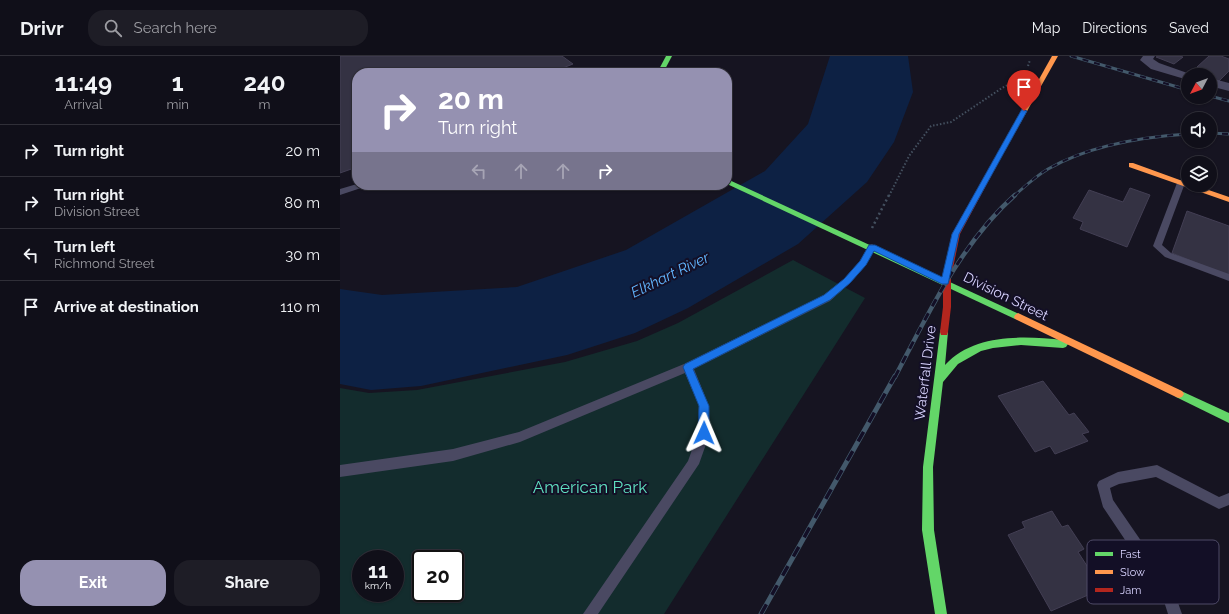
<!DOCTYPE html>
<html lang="en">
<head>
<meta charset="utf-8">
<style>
  :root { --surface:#100f19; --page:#1e1d26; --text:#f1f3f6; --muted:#9c9ca2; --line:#302f38; --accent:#9591b1 }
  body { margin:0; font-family:Raleway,sans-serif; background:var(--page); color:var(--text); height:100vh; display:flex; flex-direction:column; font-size:15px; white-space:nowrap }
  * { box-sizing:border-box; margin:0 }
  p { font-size:13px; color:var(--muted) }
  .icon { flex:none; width:22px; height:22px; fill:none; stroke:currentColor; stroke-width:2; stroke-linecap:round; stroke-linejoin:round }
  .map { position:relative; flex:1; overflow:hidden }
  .panel { display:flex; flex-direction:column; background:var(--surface); width:340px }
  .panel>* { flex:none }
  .guide { position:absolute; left:12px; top:12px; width:380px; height:122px; border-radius:16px; box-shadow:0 1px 3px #0004,0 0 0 1px var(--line); background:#9591b1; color:#fff; overflow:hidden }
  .needle { width:26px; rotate:229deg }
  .controls { position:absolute; left:841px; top:12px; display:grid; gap:8px }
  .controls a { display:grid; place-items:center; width:36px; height:36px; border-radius:50%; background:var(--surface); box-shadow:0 1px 3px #0004,0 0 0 1px var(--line); font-size:20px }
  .speed { position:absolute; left:12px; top:494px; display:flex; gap:8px; font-size:20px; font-weight:700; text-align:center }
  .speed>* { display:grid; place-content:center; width:52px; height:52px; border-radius:50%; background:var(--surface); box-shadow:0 1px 3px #0004,0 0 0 1px var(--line); line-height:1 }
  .speed small { font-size:10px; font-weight:400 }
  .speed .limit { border:2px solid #111; border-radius:6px; background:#fff; color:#111 }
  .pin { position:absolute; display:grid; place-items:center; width:34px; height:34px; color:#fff; margin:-41px -17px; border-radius:50% 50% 50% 0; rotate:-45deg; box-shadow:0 0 4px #0007 }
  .pin .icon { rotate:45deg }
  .me { position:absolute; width:44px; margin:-22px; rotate:1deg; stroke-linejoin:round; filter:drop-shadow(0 0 3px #0008) }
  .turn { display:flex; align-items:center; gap:14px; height:84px; padding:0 20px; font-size:18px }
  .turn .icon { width:52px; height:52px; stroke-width:2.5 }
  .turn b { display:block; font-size:28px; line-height:34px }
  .lanes { display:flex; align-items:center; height:38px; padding:0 20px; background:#0003; justify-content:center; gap:20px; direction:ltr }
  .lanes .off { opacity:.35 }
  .eta { display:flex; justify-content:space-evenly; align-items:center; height:68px; text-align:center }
  .eta b { font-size:24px; font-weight:700; line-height:28px }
  .action { display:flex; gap:8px; margin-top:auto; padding:8px 20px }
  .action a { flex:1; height:46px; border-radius:16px; background:var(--accent); color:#fff; font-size:16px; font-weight:700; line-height:46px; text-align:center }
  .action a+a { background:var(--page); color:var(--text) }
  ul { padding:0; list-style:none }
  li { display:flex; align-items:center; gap:12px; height:52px; padding:0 20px; border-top:1px solid var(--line) }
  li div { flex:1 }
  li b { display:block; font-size:15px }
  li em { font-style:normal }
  header { display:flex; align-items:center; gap:24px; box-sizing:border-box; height:56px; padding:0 20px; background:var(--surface); border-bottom:1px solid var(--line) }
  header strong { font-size:19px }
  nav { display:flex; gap:22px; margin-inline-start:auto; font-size:14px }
  .search { width:280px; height:36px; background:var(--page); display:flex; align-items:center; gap:10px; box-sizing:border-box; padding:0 14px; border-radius:16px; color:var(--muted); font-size:15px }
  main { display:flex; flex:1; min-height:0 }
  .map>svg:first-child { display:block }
  .green { fill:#132c2d; fill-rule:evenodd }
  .water { fill:#0d2144 }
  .building { fill:#343243; stroke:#433f54 }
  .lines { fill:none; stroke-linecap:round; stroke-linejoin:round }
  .path-far1 { stroke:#44505f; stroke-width:2; stroke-dasharray:1.5 2; stroke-linecap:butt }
  .path { stroke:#44505f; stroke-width:2.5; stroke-dasharray:2 3; stroke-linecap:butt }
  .lane { fill:#4a4962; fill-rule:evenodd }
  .street { fill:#4a4962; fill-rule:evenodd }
  .fast { fill:#63d668; fill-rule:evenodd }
  .slow { fill:#ff974d; fill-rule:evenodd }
  .jam { fill:#b3261e; fill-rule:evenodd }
  .rail-far2-casing { stroke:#43596b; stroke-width:3 }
  .rail-far1-casing { stroke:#43596b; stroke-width:4.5 }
  .rail-casing { stroke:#43596b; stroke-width:5 }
  .rail-far2 { stroke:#130f26; stroke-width:2; stroke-dasharray:6; stroke-linecap:butt }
  .rail-far1 { stroke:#130f26; stroke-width:3; stroke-dasharray:8; stroke-linecap:butt }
  .rail { stroke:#130f26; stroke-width:3.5; stroke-dasharray:11; stroke-linecap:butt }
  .route { fill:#1a73e8; stroke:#114b97 }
  .labels { text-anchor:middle; stroke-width:4; stroke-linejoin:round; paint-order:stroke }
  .street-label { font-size:14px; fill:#d9d4ff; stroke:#130f26 }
  .water-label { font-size:15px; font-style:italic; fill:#62b6ff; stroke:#130f26 }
  .near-park-label { font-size:17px; fill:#5fe0c0; stroke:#130f26 }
  .key { fill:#130f26; stroke:#4e4a67; stroke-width:1 }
  .key-label { font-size:11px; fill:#d9d4ff }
</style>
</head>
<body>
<header>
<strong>Drivr</strong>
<div class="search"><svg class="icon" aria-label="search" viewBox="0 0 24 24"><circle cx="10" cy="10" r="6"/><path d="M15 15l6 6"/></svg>Search here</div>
<nav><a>Map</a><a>Directions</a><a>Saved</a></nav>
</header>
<main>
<section class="panel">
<div class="eta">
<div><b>11:49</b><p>Arrival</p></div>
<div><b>1</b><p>min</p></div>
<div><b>240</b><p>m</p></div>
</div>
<ul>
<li><svg class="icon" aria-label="right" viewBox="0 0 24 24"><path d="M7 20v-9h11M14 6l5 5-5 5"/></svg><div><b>Turn right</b></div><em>20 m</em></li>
<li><svg class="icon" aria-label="right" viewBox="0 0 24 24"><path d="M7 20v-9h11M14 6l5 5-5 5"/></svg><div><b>Turn right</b><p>Division Street</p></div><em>80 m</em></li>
<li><svg class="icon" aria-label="left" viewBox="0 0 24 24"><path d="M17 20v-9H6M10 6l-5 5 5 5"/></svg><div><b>Turn left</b><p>Richmond Street</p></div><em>30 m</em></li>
<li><svg class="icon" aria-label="arrive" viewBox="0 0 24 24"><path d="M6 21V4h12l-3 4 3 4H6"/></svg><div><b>Arrive at destination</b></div><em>110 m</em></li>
</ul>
<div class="action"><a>Exit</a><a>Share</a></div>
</section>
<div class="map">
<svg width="889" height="558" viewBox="0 0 889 558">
  <rect width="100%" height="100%" fill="#161421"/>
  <!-- green -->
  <path class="green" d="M453,204L525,242L324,558H0V332L29,337L77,334L225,306L297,285L338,267ZM21,503H55V537H21ZM81,503H115V537H81Z"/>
  <!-- water -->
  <path class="water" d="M490,0H568L573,36L554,86L527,126L458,188L348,252L295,277L227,299L81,330L31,334L0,328V233L42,239L177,231L286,194L425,115L468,68Z"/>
  <!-- building -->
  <g class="building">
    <path d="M0,0H222L233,8L210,17H17V111L0,117Z"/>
    <path d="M818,0H839L843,1L834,8L816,1Z"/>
    <path d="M869,0H881L889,3V15L879,25L870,21V19L861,18L865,14L857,11Z"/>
    <path d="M790,132L810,139L787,191L740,173L743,166L733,162L749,134L783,146Z"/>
    <path d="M847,155L889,170V220L832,197Z"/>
    <path d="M703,325L729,359L734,357L749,376L742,378L748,385L715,398L710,390L695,396L658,340Z"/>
    <path d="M712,455L722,471L728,469L744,493L738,496L762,533L711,555L668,479L685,472L682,466Z"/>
  </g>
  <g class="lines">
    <!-- path-far1 -->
    <g class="path-far1">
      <path d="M688,10L690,4"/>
      <path d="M549,140L569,100L591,70L611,66L662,32L683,21"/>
    </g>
    <!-- path -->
    <path class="path" d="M532,172L549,139"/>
    <!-- lane -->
    <g class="lane">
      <path d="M841,124L845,127L822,189L831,197L889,218V225L825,201L813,190L837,127Z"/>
      <path d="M17,128V129H25L24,131L0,139V133Z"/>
      <path d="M532,188L536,191L526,209L510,227L490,245L354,313L369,350L370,377L359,408L258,558H243L348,405L358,377L359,350L345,317L180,386L113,405L0,421V409L113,393L179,376L344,308L484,239L504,223L520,205L529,189Z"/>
      <path d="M817,409L879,441L889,437V449L879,453L816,421L779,428L770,432L773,444L832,530L842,558H828L822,539L763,451L757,429L759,425L778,416Z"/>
    </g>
    <!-- street -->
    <g class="street">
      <path d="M803,0H815L813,3L819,7L853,19H848V24L811,13L800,4Z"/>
      <path d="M870,22L889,27V35L870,30Z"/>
    </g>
    <!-- fast -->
    <g class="fast">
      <path d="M326,0H332L323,17H317Z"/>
      <path d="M387,123L681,259L682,261L681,263H675L387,128Z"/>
      <path d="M604,272L607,273L608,276L605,309C634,277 684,280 723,284L726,285L728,288L726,291L723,292L681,289L653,292L641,295L618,308L603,326L593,411L594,474L607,558H595L582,474L583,411L600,276L601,273Z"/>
      <path d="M839,334L889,357V367L836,341L834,338L836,335Z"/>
    </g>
    <!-- slow -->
    <g class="slow">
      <path d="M712,0H718L663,98L660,100L658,99L657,98Z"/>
      <path d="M789,107H793L848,127V129H854L889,141V146L789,111Z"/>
      <path d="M678,257L842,335L844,338L842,341L839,342L836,341L675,263L674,261L675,259Z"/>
    </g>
    <!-- jam -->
    <path class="jam" d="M660,96L663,98L620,178L611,222V251L608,276L607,279H601L600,276L603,251V222L612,178L657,98Z"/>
    <defs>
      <g id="rail-far2">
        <path d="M731,0L848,34"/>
        <path d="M870,40L889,45"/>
        <path d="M870,77L889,78"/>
        <path d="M674,140C685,130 696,120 708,113C750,89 801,81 848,78"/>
      </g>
      <path id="rail-far1" d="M555,321C588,258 621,187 675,139"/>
      <path id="rail" d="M421,558L555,320"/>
    </defs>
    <!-- rail-far2 casing -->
    <use href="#rail-far2" class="rail-far2-casing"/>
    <!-- rail-far1 casing -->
    <use href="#rail-far1" class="rail-far1-casing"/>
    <!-- rail casing -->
    <use href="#rail" class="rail-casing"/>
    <!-- rail-far2 -->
    <use href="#rail-far2" class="rail-far2"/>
    <!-- rail-far1 -->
    <use href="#rail-far1" class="rail-far1"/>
    <!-- rail -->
    <use href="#rail" class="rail"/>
  </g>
  <!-- route -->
  <path class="route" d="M682,53L687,55L619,178L608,228H602L534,195L526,209L510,227L490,244L353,313L369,350V377L367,381L364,382L360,381L358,377L359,350L343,311L345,308L484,239L504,223L520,205L529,189H535L602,221L612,178Z"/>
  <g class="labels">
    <!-- street labels -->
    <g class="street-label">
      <text transform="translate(666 240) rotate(26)" y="5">Division Street</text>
      <text transform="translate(585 317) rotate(-83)" y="5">Waterfall Drive</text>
    </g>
    <!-- water labels -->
    <g class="water-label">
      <text transform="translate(330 219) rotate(-26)" y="5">Elkhart River</text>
    </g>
    <!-- near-park labels -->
    <g class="near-park-label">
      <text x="250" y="437">American Park</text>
    </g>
  </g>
  <!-- legend -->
  <rect x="747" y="484" width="132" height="64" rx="6" class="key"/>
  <rect x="755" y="496" width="18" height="4" fill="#63d668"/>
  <rect x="755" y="514" width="18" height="4" fill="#ff974d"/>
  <rect x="755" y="532" width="18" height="4" fill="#b3261e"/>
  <g class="key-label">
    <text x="780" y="502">Fast</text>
    <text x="780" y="520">Slow</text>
    <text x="780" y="538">Jam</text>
  </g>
</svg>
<div class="controls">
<a><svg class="needle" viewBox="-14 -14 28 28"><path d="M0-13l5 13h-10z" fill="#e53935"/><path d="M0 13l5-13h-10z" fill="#9c9ca2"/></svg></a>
<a><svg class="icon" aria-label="sound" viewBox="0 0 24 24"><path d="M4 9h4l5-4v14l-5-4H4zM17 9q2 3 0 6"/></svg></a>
<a><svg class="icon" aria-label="layers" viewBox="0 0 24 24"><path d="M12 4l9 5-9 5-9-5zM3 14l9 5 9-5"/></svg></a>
</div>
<div class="speed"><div>11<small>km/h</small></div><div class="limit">20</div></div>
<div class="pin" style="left:684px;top:55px;background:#d93025"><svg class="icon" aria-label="arrive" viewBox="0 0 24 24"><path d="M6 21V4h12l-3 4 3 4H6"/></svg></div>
<svg class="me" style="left:364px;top:377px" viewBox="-20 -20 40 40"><path d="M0-17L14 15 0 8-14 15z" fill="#1a73e8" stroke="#fff" stroke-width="4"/></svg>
<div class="guide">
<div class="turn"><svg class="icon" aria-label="right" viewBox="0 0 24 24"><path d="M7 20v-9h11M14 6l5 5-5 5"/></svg><div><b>20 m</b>Turn right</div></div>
<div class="lanes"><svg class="icon off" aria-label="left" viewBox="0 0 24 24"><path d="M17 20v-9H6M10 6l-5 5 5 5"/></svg><svg class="icon off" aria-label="ahead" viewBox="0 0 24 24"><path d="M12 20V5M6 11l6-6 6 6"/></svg><svg class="icon off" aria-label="ahead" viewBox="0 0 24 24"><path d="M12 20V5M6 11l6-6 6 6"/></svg><svg class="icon" aria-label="right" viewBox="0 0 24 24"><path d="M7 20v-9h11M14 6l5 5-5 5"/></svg></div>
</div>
</div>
</main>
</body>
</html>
